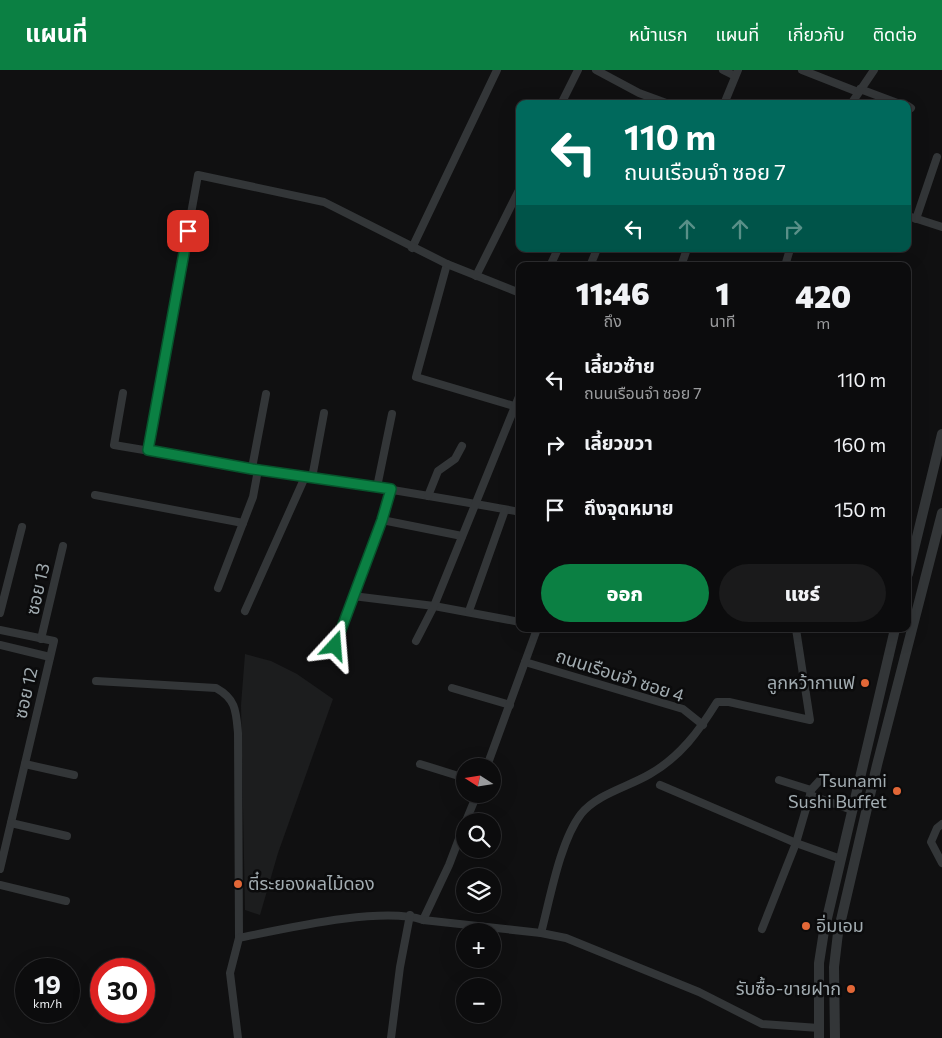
<!DOCTYPE html>
<html lang="th">
<head>
<meta charset="utf-8">
<style>
  :root { --surface:#0c0c0d; --page:#1a1a1b; --text:#f1f3f6; --muted:#9a9b9d; --line:#2c2c2e; --accent:#0b8043 }
  body { margin:0; font-family:Commissioner,"Noto Sans Thai",sans-serif; background:var(--page); color:var(--text); height:100vh; display:flex; flex-direction:column; font-size:19px; white-space:nowrap }
  * { box-sizing:border-box; margin:0 }
  p { font-size:16px; color:var(--muted) }
  .icon { flex:none; width:28px; height:28px; fill:none; stroke:currentColor; stroke-width:2; stroke-linecap:round; stroke-linejoin:round }
  .map { position:relative; flex:1; overflow:hidden }
  .panel { position:absolute; left:516px; top:192px; width:395px; height:370px; display:flex; flex-direction:column; background:var(--surface); border-radius:10px; box-shadow:0 5px 20px #0002,0 0 0 1px var(--line) }
  .panel>* { flex:none }
  .top-card { position:absolute; left:516px; top:30px; width:395px; height:152px; border-radius:10px; box-shadow:0 5px 20px #0002,0 0 0 1px var(--line); background:#00695c; color:#fff; overflow:hidden }
  .needle { width:32px; rotate:282deg }
  .controls { position:absolute; left:456px; top:688px; display:grid; gap:10px }
  .controls a { display:grid; place-items:center; width:45px; height:45px; border-radius:50%; background:var(--surface); box-shadow:0 5px 20px #0002,0 0 0 1px var(--line); font-size:25px }
  .speed { position:absolute; left:15px; top:888px; display:flex; gap:10px; font-size:25px; font-weight:700; text-align:center }
  .speed>* { display:grid; place-content:center; width:65px; height:65px; border-radius:50%; background:var(--surface); box-shadow:0 5px 20px #0002,0 0 0 1px var(--line); line-height:1 }
  .speed small { font-size:12px; font-weight:400 }
  .speed .limit { border:8px solid #d22; background:#fff; color:#111 }
  .pin { position:absolute; display:grid; place-items:center; width:42px; height:42px; color:#fff; margin:-21px; border-radius:10px; box-shadow:0 2px 8px #0006 }
  .me { position:absolute; width:55px; margin:-28px; rotate:19deg; stroke-linejoin:round; filter:drop-shadow(0 0 4px #0008) }
  .turn { display:flex; align-items:center; gap:18px; height:105px; padding:0 25px; font-size:22px }
  .turn .icon { width:65px; height:65px; stroke-width:2.5 }
  .turn b { display:block; font-size:35px; line-height:42px }
  .lanes { display:flex; align-items:center; height:48px; padding:0 25px; background:#0003; justify-content:center; gap:25px; direction:ltr }
  .lanes .off { opacity:.35 }
  .eta { display:flex; justify-content:space-evenly; align-items:center; height:85px; text-align:center }
  .eta b { font-size:30px; font-weight:800; line-height:35px }
  .button { display:flex; gap:10px; margin-top:auto; padding:10px 25px }
  .button a { flex:1; height:58px; border-radius:30px; background:var(--accent); color:#fff; font-size:20px; font-weight:800; line-height:58px; text-align:center }
  .button a+a { background:var(--page); color:var(--text) }
  ul { padding:0; list-style:none }
  li { display:flex; align-items:center; gap:15px; height:65px; padding:0 25px }
  li div { flex:1 }
  li b { display:block; font-size:19px }
  li em { font-style:normal }
  header { display:flex; align-items:center; gap:30px; box-sizing:border-box; height:70px; padding:0 25px; background:var(--accent); color:#fff }
  header strong { font-size:24px }
  nav { display:flex; gap:28px; margin-inline-start:auto; font-size:18px }
  .map>svg:first-child { display:block }
  .built { fill:#1c1d1e }
  .lines { fill:none; stroke-linecap:round; stroke-linejoin:round }
  .minor { stroke:#333638; stroke-width:8 }
  .tertiary { stroke:#333638; stroke-width:10 }
  .route-casing { stroke:#07532c; stroke-width:12 }
  .route { stroke:#0b8043; stroke-width:9 }
  .poi-dot { fill:#e26737; stroke:#0b0b0c; stroke-width:2 }
  .labels { text-anchor:middle; stroke-width:5; stroke-linejoin:round; paint-order:stroke }
  .street-label { font-size:18px; fill:#a2acb1; stroke:#0b0b0c }
  .poi-label { font-size:18px; fill:#a2acb1; stroke:#0b0b0c; text-anchor:end }
</style>
</head>
<body>
<header>
<strong>แผนที่</strong>
<nav><a>หน้าแรก</a><a>แผนที่</a><a>เกี่ยวกับ</a><a>ติดต่อ</a></nav>
</header>
<div class="map">
<svg width="942" height="968" viewBox="0 0 942 968">
  <rect width="100%" height="100%" fill="#101011"/>
  <!-- built -->
  <path class="built" d="M245,584L271,591L297,604L333,629L278,783L260,845L245,840L241,635Z"/>
  <g class="lines">
    <!-- minor -->
    <g class="minor">
      <path d="M596,0L639,23L669,34"/>
      <path d="M723,0L735,6"/>
      <path d="M802,0L858,22"/>
      <path d="M860,19L900,34"/>
      <path d="M561,34L578,0"/>
      <path d="M724,34L738,0"/>
      <path d="M851,34L874,0"/>
      <path d="M908,36L911,38"/>
      <path d="M908,146L942,157"/>
      <path d="M916,149L937,87"/>
      <path d="M412,178L497,0"/>
      <path d="M447,194L416,307L514,336"/>
      <path d="M550,196L558,179"/>
      <path d="M590,196L597,179"/>
      <path d="M681,196L687,179"/>
      <path d="M785,196L790,179"/>
      <path d="M476,206L520,118"/>
      <path d="M123,323L114,375C249,398 385,417 520,442"/>
      <path d="M148,381L198,105L324,132L447,194L520,223"/>
      <path d="M252,398L266,324"/>
      <path d="M312,408L324,343"/>
      <path d="M377,417L392,344"/>
      <path d="M95,425L243,453"/>
      <path d="M428,426L438,401L455,389L462,376"/>
      <path d="M382,450L462,466"/>
      <path d="M218,518L253,427L258,400"/>
      <path d="M353,526L434,536L520,552"/>
      <path d="M245,541L305,407"/>
      <path d="M469,541L505,440"/>
      <path d="M0,543L22,457"/>
      <path d="M0,560L54,571L0,799"/>
      <path d="M41,569L63,476"/>
      <path d="M416,571L434,536L520,324"/>
      <path d="M0,575L50,587"/>
      <path d="M335,576L382,450L391,419"/>
      <path d="M525,592L683,639L703,655"/>
      <path d="M96,611L216,618C236,629 236,641 238,663L239,868"/>
      <path d="M452,618L510,635"/>
      <path d="M25,694L74,705"/>
      <path d="M420,694L465,708"/>
      <path d="M487,696L537,559"/>
      <path d="M779,710L811,720L810,725"/>
      <path d="M660,715L796,773L841,789"/>
      <path d="M811,720L821,709"/>
      <path d="M466,751L477,724"/>
      <path d="M11,753L67,766"/>
      <path d="M942,754L937,758L931,772L942,793"/>
      <path d="M0,815L66,831"/>
      <path d="M423,850L449,795L465,753"/>
      <path d="M762,859L796,773L810,725L852,740"/>
      <path d="M541,863C550,829 560,771 581,744C597,724 628,717 650,704C680,687 699,661 717,632H729L810,650L796,559"/>
      <path d="M238,968L230,903L239,868C284,859 382,836 423,850L541,863L566,868L699,922L762,954L819,958"/>
      <path d="M391,968L400,897L410,845"/>
    </g>
    <!-- tertiary -->
    <g class="tertiary">
      <path d="M908,504L942,364"/>
      <path d="M819,968V893L824,861L895,559"/>
      <path d="M835,968L834,897L838,863L877,695L942,443"/>
    </g>
  </g>
  <g class="lines">
    <defs>
      <path id="route" d="M188,161L148,380L252,399L391,419L382,450L335,576"/>
    </defs>
    <!-- route casing -->
    <use href="#route" class="route-casing"/>
    <!-- route -->
    <use href="#route" class="route"/>
  </g>
  <!-- markers -->
  <g class="poi-dot">
    <circle cx="865" cy="613" r="5"/>
    <circle cx="897" cy="721" r="5"/>
    <circle cx="238" cy="814" r="5"/>
    <circle cx="806" cy="856" r="5"/>
    <circle cx="851" cy="919" r="5"/>
  </g>
  <g class="labels">
    <!-- street labels -->
    <g class="street-label">
      <text transform="translate(38 519) rotate(-77)" y="6">ซอย 13</text>
      <text transform="translate(620 606) rotate(18)" y="6">ถนนเรือนจำ ซอย 4</text>
      <text transform="translate(26 623) rotate(-77)" y="6">ซอย 12</text>
    </g>
    <!-- poi labels -->
    <g class="poi-label">
      <text x="855" y="619">ลูกหว้ากาแฟ</text>
      <text x="887" y="717">Tsunami<tspan x="887" dy="21">Sushi Buffet</tspan></text>
      <text x="248" y="820" text-anchor="start">ตี๋ระยองผลไม้ดอง</text>
      <text x="816" y="862" text-anchor="start">อิ่มเอม</text>
      <text x="841" y="925">รับซื้อ-ขายฝาก</text>
    </g>
  </g>
</svg>
<div class="controls">
<a><svg class="needle" viewBox="-14 -14 28 28"><path d="M0-13l5 13h-10z" fill="#e53935"/><path d="M0 13l5-13h-10z" fill="#9a9b9d"/></svg></a>
<a><svg class="icon" aria-label="search" viewBox="0 0 24 24"><circle cx="10" cy="10" r="6"/><path d="M15 15l6 6"/></svg></a>
<a><svg class="icon" aria-label="layers" viewBox="0 0 24 24"><path d="M12 4l9 5-9 5-9-5zM3 14l9 5 9-5"/></svg></a>
<a>+</a>
<a>−</a>
</div>
<div class="speed"><div>19<small>km/h</small></div><div class="limit">30</div></div>
<div class="pin" style="left:188px;top:161px;background:#d93025"><svg class="icon" aria-label="arrive" viewBox="0 0 24 24"><path d="M6 21V4h12l-3 4 3 4H6"/></svg></div>
<svg class="me" style="left:335px;top:576px" viewBox="-20 -20 40 40"><path d="M0-17L14 15 0 8-14 15z" fill="#0b8043" stroke="#fff" stroke-width="4"/></svg>
<div class="top-card">
<div class="turn"><svg class="icon" aria-label="left" viewBox="0 0 24 24"><path d="M17 20v-9H6M10 6l-5 5 5 5"/></svg><div><b>110 m</b>ถนนเรือนจำ ซอย 7</div></div>
<div class="lanes"><svg class="icon" aria-label="left" viewBox="0 0 24 24"><path d="M17 20v-9H6M10 6l-5 5 5 5"/></svg><svg class="icon off" aria-label="ahead" viewBox="0 0 24 24"><path d="M12 20V5M6 11l6-6 6 6"/></svg><svg class="icon off" aria-label="ahead" viewBox="0 0 24 24"><path d="M12 20V5M6 11l6-6 6 6"/></svg><svg class="icon off" aria-label="right" viewBox="0 0 24 24"><path d="M7 20v-9h11M14 6l5 5-5 5"/></svg></div>
</div>
<section class="panel">
<div class="eta">
<div><b>11:46</b><p>ถึง</p></div>
<div><b>1</b><p>นาที</p></div>
<div><b>420</b><p>m</p></div>
</div>
<ul>
<li><svg class="icon" aria-label="left" viewBox="0 0 24 24"><path d="M17 20v-9H6M10 6l-5 5 5 5"/></svg><div><b>เลี้ยวซ้าย</b><p>ถนนเรือนจำ ซอย 7</p></div><em>110 m</em></li>
<li><svg class="icon" aria-label="right" viewBox="0 0 24 24"><path d="M7 20v-9h11M14 6l5 5-5 5"/></svg><div><b>เลี้ยวขวา</b></div><em>160 m</em></li>
<li><svg class="icon" aria-label="arrive" viewBox="0 0 24 24"><path d="M6 21V4h12l-3 4 3 4H6"/></svg><div><b>ถึงจุดหมาย</b></div><em>150 m</em></li>
</ul>
<div class="button"><a>ออก</a><a>แชร์</a></div>
</section>
</div>
</body>
</html>
